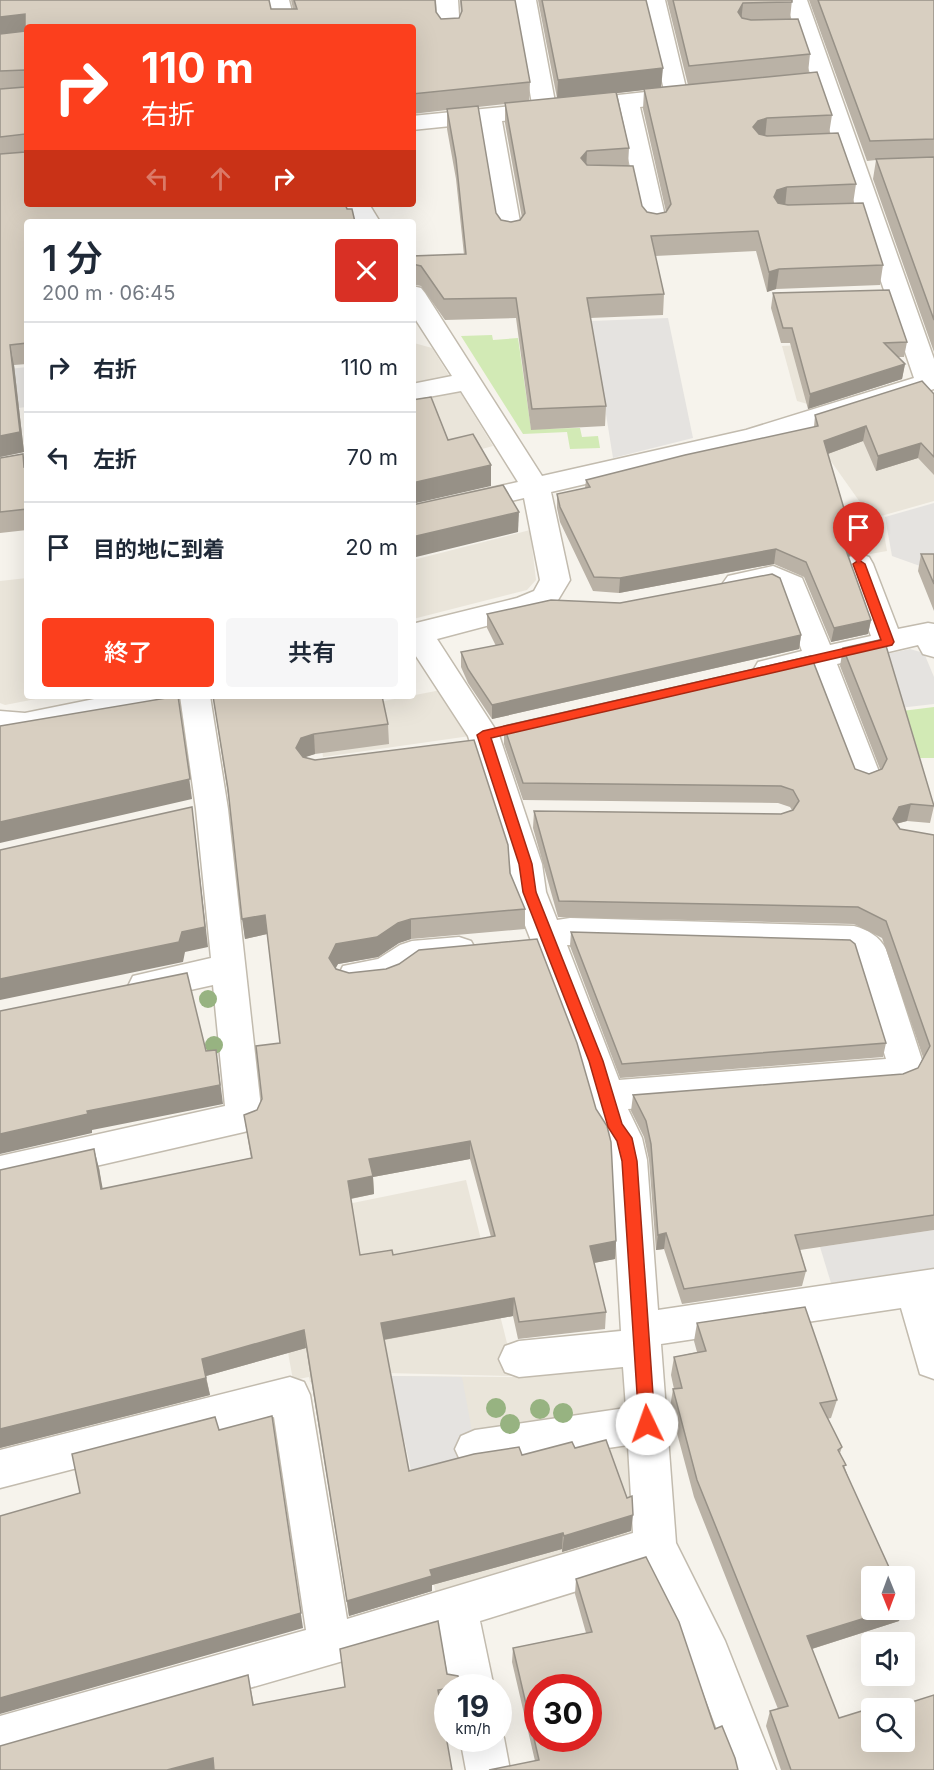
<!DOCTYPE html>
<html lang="ja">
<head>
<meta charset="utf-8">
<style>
  :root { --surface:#fff; --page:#f6f6f7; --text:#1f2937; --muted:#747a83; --line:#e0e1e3; --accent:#fc3f1d }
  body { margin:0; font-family:Inter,"Noto Sans JP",sans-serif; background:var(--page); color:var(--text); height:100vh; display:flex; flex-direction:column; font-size:22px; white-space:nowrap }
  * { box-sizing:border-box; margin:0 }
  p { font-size:20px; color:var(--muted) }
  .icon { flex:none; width:33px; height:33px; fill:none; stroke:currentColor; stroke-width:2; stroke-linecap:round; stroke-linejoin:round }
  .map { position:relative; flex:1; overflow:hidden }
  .side { position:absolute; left:24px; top:219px; width:392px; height:480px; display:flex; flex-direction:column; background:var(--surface); border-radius:6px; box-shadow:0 6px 24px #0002 }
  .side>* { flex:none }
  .banner { position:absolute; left:24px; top:24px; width:392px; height:183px; border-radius:6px; box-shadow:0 6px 24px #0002; background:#fc3f1d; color:#fff; overflow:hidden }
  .needle { width:39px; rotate:179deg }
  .tools { position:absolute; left:861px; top:1566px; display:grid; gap:12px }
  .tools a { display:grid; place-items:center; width:54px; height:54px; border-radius:6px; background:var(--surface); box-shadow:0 6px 24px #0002; font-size:30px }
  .speed { position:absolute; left:434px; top:1674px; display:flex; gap:12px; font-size:30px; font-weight:700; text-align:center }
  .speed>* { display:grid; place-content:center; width:78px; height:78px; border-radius:50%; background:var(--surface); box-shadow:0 6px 24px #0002; line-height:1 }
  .speed small { font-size:15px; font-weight:400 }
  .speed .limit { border:9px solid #d22; background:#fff; color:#111 }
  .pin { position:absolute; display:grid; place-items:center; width:51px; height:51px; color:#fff; margin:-62px -26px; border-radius:50% 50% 50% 0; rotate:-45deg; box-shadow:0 0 6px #0007 }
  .pin .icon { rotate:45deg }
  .me { position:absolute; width:66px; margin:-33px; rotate:357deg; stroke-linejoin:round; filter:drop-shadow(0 0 4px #0008) }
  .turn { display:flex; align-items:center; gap:21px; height:126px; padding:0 18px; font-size:27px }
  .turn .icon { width:78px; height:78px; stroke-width:2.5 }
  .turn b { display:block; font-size:42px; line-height:51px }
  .lanes { display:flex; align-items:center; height:57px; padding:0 18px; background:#0003; justify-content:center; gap:30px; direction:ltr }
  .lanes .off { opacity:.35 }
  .round { display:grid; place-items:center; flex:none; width:63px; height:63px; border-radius:6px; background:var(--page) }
  .overview { display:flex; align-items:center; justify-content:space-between; height:102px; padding:0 18px }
  h1 { font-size:36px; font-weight:600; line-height:45px }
  .button { display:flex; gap:12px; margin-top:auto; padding:12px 18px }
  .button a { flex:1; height:69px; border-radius:6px; background:var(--accent); color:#fff; font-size:24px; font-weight:600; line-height:69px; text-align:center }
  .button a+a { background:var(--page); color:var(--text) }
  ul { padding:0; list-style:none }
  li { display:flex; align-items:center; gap:18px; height:90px; padding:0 18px; border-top:2px solid var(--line) }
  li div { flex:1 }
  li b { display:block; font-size:22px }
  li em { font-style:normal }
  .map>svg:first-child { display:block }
  .residential { fill:#eae5da }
  .green { fill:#d2eab5 }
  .parking { fill:#e5e3e0 }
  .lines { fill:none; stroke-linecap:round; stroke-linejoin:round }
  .minor-casing { stroke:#c2bbae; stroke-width:3 }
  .minor { fill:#fff; fill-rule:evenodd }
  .tree { fill:#97b381 }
  .wall { fill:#bab2a6; fill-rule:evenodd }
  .shaded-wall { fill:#979187 }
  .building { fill:#d8cfc1; stroke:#979187; stroke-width:1.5; fill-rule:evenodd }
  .route { fill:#fc3f1d; stroke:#a42913; stroke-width:1.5 }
</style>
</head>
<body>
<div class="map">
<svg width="934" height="1770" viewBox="0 0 934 1770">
  <rect width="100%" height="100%" fill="#f6f3ec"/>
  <!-- residential -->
  <g class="residential">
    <path d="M414,343L432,348L450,377L413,384Z"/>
    <path d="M842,343L811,405L797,401L782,346Z"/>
    <path d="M460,392L493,446L423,465L412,400Z"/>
    <path d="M934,392V501L881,516L887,551L859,556L841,529L872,519L811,433Z"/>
    <path d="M530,530L536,580L527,590L413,619V560Z"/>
    <path d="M27,578V696H51L5,705L0,703V581Z"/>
    <path d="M441,690L470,736L323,757L317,714Z"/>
    <path d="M466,1180L508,1347L625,1328L637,1520L620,1542L436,1595L408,1453L390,1376L515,1377L616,1366L514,1376L386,1373L310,1382L309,1377L293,1380L264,1221Z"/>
  </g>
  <!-- green -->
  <g class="green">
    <path d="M492,335L493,340L518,338L531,429L580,428L582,437L598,436L600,448L570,449L567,432L523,434L461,336Z"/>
    <path d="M934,707V758H919L902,711Z"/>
  </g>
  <!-- parking -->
  <g class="parking">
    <path d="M668,318L693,438L613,458L591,321Z"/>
    <path d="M27,367V407L0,410V370Z"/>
    <path d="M934,503V571L892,556L885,517Z"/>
    <path d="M910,649L924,653L934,677V704L899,708L877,656Z"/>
    <path d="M934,1230V1268L831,1283L820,1247Z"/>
    <path d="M390,1376L462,1377L478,1464L413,1479Z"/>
  </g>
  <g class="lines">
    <defs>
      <g id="minor">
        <path d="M267,0H289L296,27H274Z"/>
        <path d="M436,0H458L460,31L457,36H441L438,31Z"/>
        <path d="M514,0H536L555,102L664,90L643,0H665L686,88L695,90L698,95L695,100L640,107L667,225L664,230L655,232L646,230L643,225L617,109L502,121L522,233L519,238L510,240L501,238L498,233L480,123L412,130V116L532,104Z"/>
        <path d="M785,0H807L934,359V389L762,443L551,492L570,580L555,605L535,613L437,639L499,735L542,864L546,892L557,920L570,918L854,926C868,930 879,936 886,949L923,1063L911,1083L898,1088L628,1109L642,1138L647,1160L658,1310L934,1269V1379L920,1374L901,1308L661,1344L676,1543L725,1641L776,1770H732L695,1671L645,1570L480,1621L494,1688H450L440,1633L0,1760V1716L306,1630L274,1417L0,1488V1450L290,1377L304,1382L310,1395L347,1619L633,1533L628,1445L475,1468L461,1462L455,1449L461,1436L475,1430L626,1408L623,1367L519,1377L505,1372L499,1359L505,1346L519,1341L621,1331L611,1160L607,1144L597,1127L578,1061L512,892L510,864L468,736L412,650V624L517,598L534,591L540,580L524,498L412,524V506L518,482L461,391L412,400V384L452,376L412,314V286L421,288L425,293L542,476L746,430L914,378ZM567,945L848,952L854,957L886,1059L619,1080Z"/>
        <path d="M345,204H369L380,222H356Z"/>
        <path d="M859,554L869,557L873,564L898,629L928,623L934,624V657L923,654L918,645L837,664L881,777L876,785L865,789L854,785L849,777L809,670L769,680L758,676L754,669L758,662L802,651L780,591C763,583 746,595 728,590L723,583L728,576L773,566L802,578L830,645L871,636L845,564L849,557Z"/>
        <path d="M109,696H177L173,704L162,707L25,735L0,733V711L25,713Z"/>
        <path d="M180,696H210L228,809L262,1117L257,1128L244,1132L0,1188V1156L225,1106L213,985L145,1000L133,996L128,986L133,976L211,958L196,809Z"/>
        <path d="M459,937L471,941L476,950L471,959L459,963L419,967L398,982L386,986L355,990L343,986L338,976L343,966L378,959L400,945L412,941Z"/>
        <path d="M498,1723L504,1738L510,1770H466L460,1738H498Z"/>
      </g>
    </defs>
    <!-- minor casing -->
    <use href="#minor" class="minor-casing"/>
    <!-- minor -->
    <use href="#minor" class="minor"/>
  </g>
  <!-- trees -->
  <g class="tree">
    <circle cx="208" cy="999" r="9"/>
    <circle cx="214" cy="1045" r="9"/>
    <circle cx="496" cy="1408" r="10"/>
    <circle cx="540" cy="1409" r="10"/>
    <circle cx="563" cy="1413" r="10"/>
    <circle cx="510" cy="1424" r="10"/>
  </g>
  <!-- wall -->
  <g class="wall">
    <path d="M0,0L271,9H293L291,0H435L436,12L441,19L459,18L461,14L460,0H515L530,82L529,101L557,98L538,0H646L661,88L688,85L667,0H792L790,19L810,54L808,73L832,115L829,134L856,184L853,204L883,265L880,285L776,289L767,292L756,251L655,256L664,294L663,315L590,318L606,406L605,426L531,430L516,318L445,320L421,286L412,284V256L464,255L456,179L447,129V110L412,114V27H27V364L14,365L24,452L0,457ZM644,90L643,109L666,212L657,214L647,212L642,206L628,166L629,148L617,93ZM505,104V123L522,218L520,220L511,222L501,220L496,213L478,107Z"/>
    <path d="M809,0H934V352L873,179L876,160L867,161Z"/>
    <path d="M773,293L907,342L904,357H898L905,364L902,379L808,409L790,343H781L771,308Z"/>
    <path d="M412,299L414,321H412Z"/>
    <path d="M934,394V475L918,458L876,471L863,441L828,454L853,539L851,554L848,557L871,620L868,634L831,642L804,577L774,564L619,593L593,591L560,522L557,508V494L585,488L586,480L814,427L815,415Z"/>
    <path d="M0,458L27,466V530L0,533Z"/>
    <path d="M921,554H934V611L918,571Z"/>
    <path d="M487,614L801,635L799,649L492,719L468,683L461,667V652L496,646L487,628Z"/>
    <path d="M843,648L934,806L930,823L907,821L896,824L900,829L934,835V1230L800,1250L806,1271L802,1286L682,1304L664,1249L656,1250L649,1160L644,1137L631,1111L633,1095L903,1074L918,1068L923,1057L882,938L854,924L558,917L533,828L534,811L781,814L792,810L790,807L778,803L523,800L504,744V726L855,769L869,774L880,769L840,666Z"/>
    <path d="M213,696L388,724L389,744L315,754L304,757L510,873L525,909V929L411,939L399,943L378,957L338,964L335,968L616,1241L615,1259L594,1263L606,1312L605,1329L518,1339L513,1316L384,1340L409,1471L575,1448L631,1531L562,1552V1549L432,1585V1591L349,1616L306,1348L206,1376L210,1395L0,1448V1170L99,1168L102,1189L251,1158L244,1115L257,1110L262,1099L280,1043L267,934L245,939L229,802ZM470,1159L491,1237L393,1255H360L351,1199L374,1194L373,1177Z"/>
    <path d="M571,932L886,1043L883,1057L620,1078L570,946Z"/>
    <path d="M697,1323L837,1400L831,1418L827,1419L842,1447L840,1453L845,1468L899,1621L812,1649L839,1718L896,1707L934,1770H781L766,1726L770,1711L778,1709L694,1497L670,1407L673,1389H674L671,1375L674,1357L697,1352L694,1341Z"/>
    <path d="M576,1579L715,1729L535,1761L512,1662L513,1648L586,1633L575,1594Z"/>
    <path d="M447,1674L460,1686V1688H447V1702L0,1770L248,1675L254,1705Z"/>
  </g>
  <!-- shaded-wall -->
  <g class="shaded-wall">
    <path d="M743,3L741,23L738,12Z"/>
    <path d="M25,14L27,33L0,36V17Z"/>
    <path d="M663,68L661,88L557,100L558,80Z"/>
    <path d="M767,118L765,138L751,147L753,127L758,121Z"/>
    <path d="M587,151L586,171L581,158Z"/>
    <path d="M787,187L785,207L774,210V197L777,190Z"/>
    <path d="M779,269L776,289L767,292L769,272Z"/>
    <path d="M10,345L14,365L24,452L0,457V436Z"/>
    <path d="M905,364L902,379L808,409L810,394Z"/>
    <path d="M866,426L863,441L822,456L824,441Z"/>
    <path d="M921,443L918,458L876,471L878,456Z"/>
    <path d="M491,465V486L412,504V483Z"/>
    <path d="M519,512L518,532L412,558V537Z"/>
    <path d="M853,539L851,554L843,565L846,550Z"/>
    <path d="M776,549L774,564L619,593L620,578Z"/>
    <path d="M871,620L868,634L831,642L834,628Z"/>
    <path d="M801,635L799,649L492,719V705Z"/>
    <path d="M178,696L192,799L0,843V822Z"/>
    <path d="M314,734L315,754L303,758L296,748L301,738Z"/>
    <path d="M911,804L907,821L895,824L893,819L899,807Z"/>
    <path d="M192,807L208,947L185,952L183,962L0,1000V979Z"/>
    <path d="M265,915L267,934L245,939L242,919Z"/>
    <path d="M411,919V939L399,943L378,957L338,964L331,977L329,958L336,944Z"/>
    <path d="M216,1050L223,1104L92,1130V1133L0,1154V1134L87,1111Z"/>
    <path d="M470,1141V1159L373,1177L374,1194L349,1199L348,1181L369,1159Z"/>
    <path d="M94,1149L99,1168L106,1207L101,1189Z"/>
    <path d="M666,1233L664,1249L656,1250L658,1235Z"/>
    <path d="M616,1241L615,1259L588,1264L590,1246Z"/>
    <path d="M514,1298L513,1316L382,1340L381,1323Z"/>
    <path d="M304,1330L306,1348L206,1376L202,1359Z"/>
    <path d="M206,1378L210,1395L0,1448V1429Z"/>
    <path d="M272,1416L303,1628L0,1714V1698Z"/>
    <path d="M633,1515L631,1531L562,1552L564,1536Z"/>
    <path d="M563,1533L562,1549L432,1585V1591L349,1616L347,1601L430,1570Z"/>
    <path d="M891,1610H904L899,1621L802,1652L807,1636Z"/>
    <path d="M213,1758L216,1770H167Z"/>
  </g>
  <!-- building -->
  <g class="building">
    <path d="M0,0H269L271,9H297L294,0H435L436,12L441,19L459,18L462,11L461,0H515L530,82L412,94V27H27V204H345L347,209H352L355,222H27V343L10,345L20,432L0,436V154L25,152V134L0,137V89L25,87V70L0,71V34L25,31V14L0,17Z"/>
    <path d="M542,0H646L663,68L558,80Z"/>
    <path d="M673,0H792V2L743,3L738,12L742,18L751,20L798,19L810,54L689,66Z"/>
    <path d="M818,0H934V139L870,141Z"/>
    <path d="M817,72L832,115L767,118L758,121L753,127L759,134L767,136L838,133L856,184L787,187L777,190L774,197L778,203L788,205L863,203L883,265L779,269L769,272L758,231L651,236L664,294L587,298L606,406L532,409L516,298L444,299L421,266L412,264V256L466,254L456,159L447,109L478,106L496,213L501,220L511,222L520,220L525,213L505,103L616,92L629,148L587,151L581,158L587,165L633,166L642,206L647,212L657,214L666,212L671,204L644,89Z"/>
    <path d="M934,157V320L876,159Z"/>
    <path d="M889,290L907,342L884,343L905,364L810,394L792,328H783L773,293Z"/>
    <path d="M922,381L934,394V457L921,443L878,456L866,426L824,441L853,539L846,550L871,620L834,628L806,562L776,549L620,578L594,577L560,507L557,494L590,487L586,480L685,455L818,426L815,415Z"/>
    <path d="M431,397L448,440L473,434L491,465L412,483V400Z"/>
    <path d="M23,454L24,467L27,466V509L0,512V458Z"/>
    <path d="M503,485L519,512L412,537V505Z"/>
    <path d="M921,554H934V584Z"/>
    <path d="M772,574L780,578L801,635L492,705L468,669L461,652L503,644L487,614L551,600L620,603Z"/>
    <path d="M884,639L934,806L911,804L899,807L893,819L900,829L934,835V1215L795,1235L806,1271L684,1289L666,1233L658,1235L651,1144L646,1121L633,1095L903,1074L918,1068L930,1046L886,921L858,907L559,901L534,811L781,814L793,810L799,801L793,790L781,786L523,783L504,726L811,656L855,769L869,774L882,769L887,759L843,648Z"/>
    <path d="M178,696L190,779L0,822V726Z"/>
    <path d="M213,696H382L388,724L314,734L301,738L296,748L303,757L315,760L474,740L508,845L510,873L525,909L411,919L398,923L377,937L336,944L329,958L336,969L349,973L386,969L399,964L419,950L537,939L577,1043L596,1109L607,1126L611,1142L616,1241L590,1246L606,1312L519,1322L514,1298L381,1323L409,1471L474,1454L519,1447L522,1455L572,1442L575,1448L606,1440L627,1498L632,1496L633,1515L564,1536L563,1533L430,1570L432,1576L347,1601L304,1330L202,1359L206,1378L0,1429V1170L94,1149L101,1189L252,1158L244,1115L257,1110L262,1099L256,1046L280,1043L265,915L242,919L228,789ZM470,1141L495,1236L393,1255L392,1250L360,1255L348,1181L373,1176L369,1159Z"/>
    <path d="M192,807L205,927L182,932L179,942L0,979V850Z"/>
    <path d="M571,932L850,940L855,944L886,1043L622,1064Z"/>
    <path d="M187,973L206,1051L216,1050L220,1085L87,1111L88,1114L0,1134V1011Z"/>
    <path d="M805,1307L837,1400L820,1403L842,1447L838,1450L846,1465L843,1466L893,1576H872V1610H891L807,1636L839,1718L894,1701L896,1707L934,1695V1770H791L770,1711L788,1706L697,1480L673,1389L682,1388L674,1357L706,1351L697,1323ZM872,1708H904V1742H872Z"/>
    <path d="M272,1416L301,1613L0,1698V1516L80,1493L72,1454L215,1417L219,1430Z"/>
    <path d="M646,1557L679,1622L715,1729L722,1726L735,1758L738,1770H489L539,1760L513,1648L592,1632L576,1579ZM537,1688H588V1738H537Z"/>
    <path d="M438,1621L447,1674L458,1676L460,1686L438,1690L452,1770H214L213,1758L167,1770H0V1746L248,1675L253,1705L345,1687L340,1649Z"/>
  </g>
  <!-- route -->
  <path class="route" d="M859,560L865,564L894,642L892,645L491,738L532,864L536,892L603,1061L622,1124L632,1138L637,1161L655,1424L653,1429L647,1431L641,1429L639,1424L622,1161L617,1141L608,1127L589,1061L523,892L519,864L477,735L483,731L881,640L853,564Z"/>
</svg>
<div class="tools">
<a><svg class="needle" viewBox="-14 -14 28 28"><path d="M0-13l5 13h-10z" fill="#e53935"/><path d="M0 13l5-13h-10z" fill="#747a83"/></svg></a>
<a><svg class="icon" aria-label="sound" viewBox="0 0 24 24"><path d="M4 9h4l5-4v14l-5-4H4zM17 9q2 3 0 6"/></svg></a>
<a><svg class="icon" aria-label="search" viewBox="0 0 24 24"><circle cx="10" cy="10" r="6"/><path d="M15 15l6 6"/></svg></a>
</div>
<div class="speed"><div>19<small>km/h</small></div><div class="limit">30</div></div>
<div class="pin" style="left:859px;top:564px;background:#d93025"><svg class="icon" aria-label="arrive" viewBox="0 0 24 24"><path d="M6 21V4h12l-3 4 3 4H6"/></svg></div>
<svg class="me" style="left:647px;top:1424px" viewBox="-20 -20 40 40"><circle r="19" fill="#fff"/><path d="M0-13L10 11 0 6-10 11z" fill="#fc3f1d"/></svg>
<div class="banner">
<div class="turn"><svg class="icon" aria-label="right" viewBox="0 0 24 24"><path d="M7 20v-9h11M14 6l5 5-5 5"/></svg><div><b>110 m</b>右折</div></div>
<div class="lanes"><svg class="icon off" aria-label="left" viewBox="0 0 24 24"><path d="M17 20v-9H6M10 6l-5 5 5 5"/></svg><svg class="icon off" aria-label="ahead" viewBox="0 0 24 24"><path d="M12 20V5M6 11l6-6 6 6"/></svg><svg class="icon" aria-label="right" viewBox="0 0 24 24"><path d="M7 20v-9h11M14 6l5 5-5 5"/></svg></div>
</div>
<section class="side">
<div class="overview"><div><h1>1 分</h1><p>200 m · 06:45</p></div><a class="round" style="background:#d93025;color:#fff"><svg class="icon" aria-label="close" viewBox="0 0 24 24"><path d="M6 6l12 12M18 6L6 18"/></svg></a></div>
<ul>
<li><svg class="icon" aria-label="right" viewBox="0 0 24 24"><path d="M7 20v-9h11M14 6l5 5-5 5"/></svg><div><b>右折</b></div><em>110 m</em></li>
<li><svg class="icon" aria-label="left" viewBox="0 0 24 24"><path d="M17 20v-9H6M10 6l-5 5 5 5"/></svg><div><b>左折</b></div><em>70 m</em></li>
<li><svg class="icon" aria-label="arrive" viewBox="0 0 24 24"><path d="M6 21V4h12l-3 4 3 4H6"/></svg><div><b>目的地に到着</b></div><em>20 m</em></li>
</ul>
<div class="button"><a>終了</a><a>共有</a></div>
</section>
</div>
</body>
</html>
